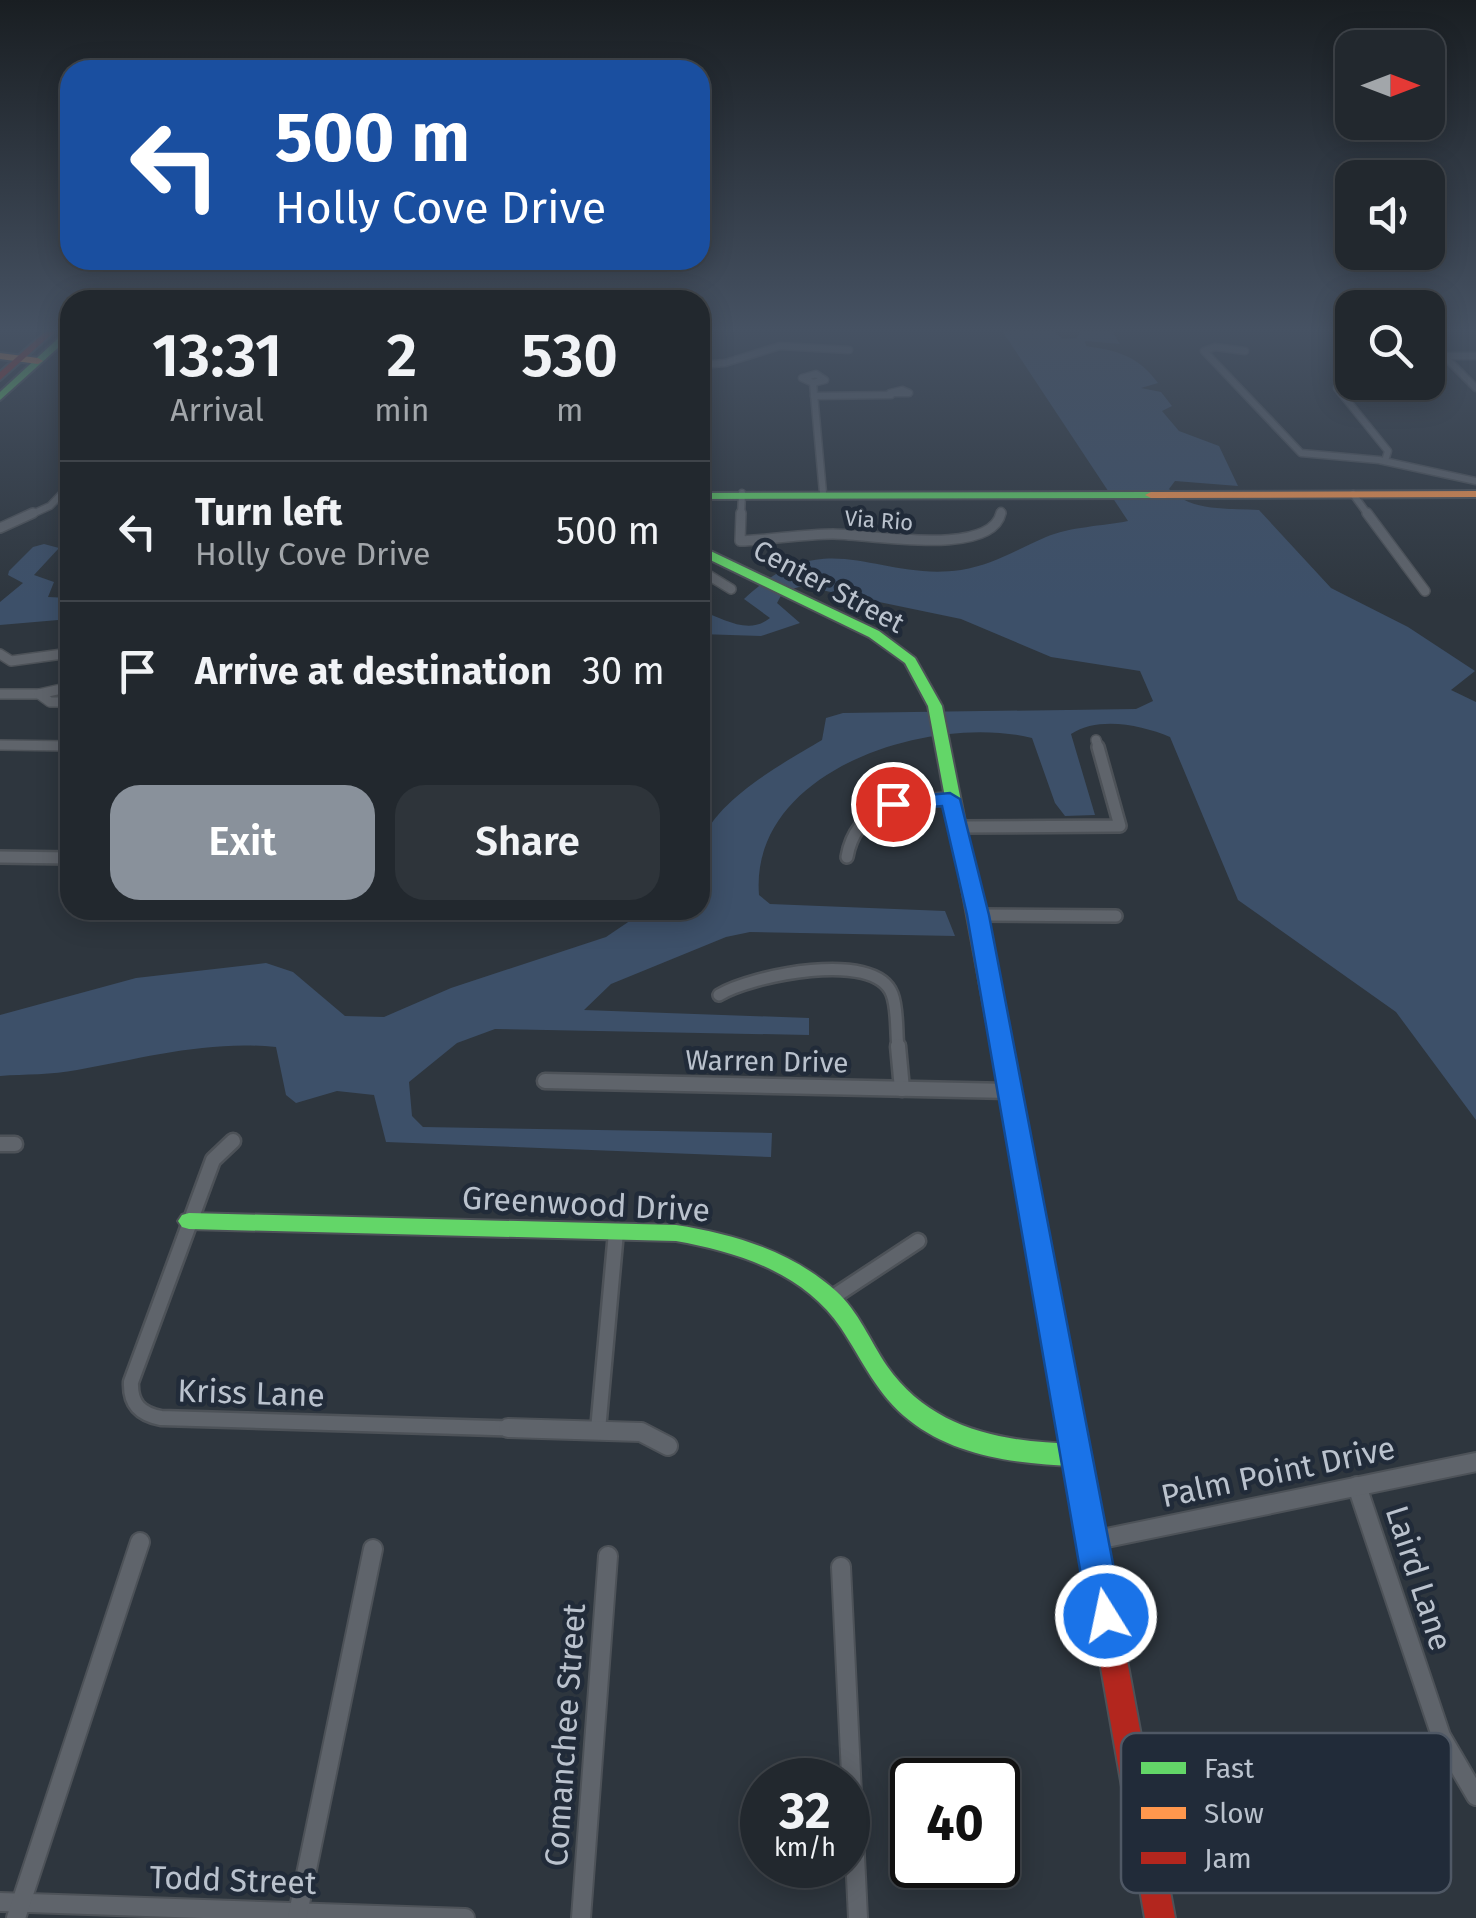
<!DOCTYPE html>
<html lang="en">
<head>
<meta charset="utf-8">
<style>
  :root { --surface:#22282e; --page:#2e343a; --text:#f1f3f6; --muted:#a2a6aa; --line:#3f444a; --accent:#89919b }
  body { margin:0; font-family:"Fira Sans",sans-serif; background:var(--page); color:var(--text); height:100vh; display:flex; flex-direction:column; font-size:38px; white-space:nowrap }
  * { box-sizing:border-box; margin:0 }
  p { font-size:32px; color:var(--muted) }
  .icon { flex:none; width:55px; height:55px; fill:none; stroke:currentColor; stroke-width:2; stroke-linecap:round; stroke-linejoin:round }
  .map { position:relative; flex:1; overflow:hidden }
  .drawer { position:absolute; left:60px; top:290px; width:650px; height:630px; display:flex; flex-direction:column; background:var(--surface); border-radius:30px; box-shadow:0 5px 25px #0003,0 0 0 2px var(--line) }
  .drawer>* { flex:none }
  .top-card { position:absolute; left:60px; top:60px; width:650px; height:210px; border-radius:30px; box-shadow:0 5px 25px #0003,0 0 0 2px var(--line); background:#1a4fa0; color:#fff; overflow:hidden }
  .needle { width:65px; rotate:90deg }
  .buttons { position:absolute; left:1335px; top:30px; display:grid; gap:20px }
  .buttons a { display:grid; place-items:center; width:110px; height:110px; border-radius:20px; background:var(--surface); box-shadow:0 5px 25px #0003,0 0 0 2px var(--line); font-size:50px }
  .speed { position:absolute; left:740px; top:1758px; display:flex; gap:20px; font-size:50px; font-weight:700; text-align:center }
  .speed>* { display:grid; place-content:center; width:130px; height:130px; border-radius:50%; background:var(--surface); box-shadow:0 5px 25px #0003,0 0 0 2px var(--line); line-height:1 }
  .speed small { font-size:25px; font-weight:400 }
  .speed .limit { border:5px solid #111; border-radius:15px; background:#fff; color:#111 }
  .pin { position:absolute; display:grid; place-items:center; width:85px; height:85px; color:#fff; margin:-42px; border:5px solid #fff; border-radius:50%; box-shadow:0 2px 10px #0007 }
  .me { position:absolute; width:110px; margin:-55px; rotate:350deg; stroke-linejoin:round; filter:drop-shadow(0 0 8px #0008) }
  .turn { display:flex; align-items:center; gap:35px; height:210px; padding:0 50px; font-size:45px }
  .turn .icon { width:130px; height:130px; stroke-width:2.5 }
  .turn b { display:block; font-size:70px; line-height:85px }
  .eta { display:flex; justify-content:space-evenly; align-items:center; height:170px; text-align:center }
  .eta b { font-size:60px; font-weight:600; line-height:70px }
  .button { display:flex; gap:20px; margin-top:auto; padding:20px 50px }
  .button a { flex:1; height:115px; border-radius:30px; background:var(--accent); color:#fff; font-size:40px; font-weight:600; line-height:115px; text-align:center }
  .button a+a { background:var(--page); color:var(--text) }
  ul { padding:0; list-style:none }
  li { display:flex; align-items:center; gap:30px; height:140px; padding:0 50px; border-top:2px solid var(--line) }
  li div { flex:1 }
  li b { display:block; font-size:38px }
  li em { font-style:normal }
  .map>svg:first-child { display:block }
  .water { fill:#3d5069 }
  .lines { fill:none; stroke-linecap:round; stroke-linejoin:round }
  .street-far4-casing { stroke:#4d5258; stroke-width:9 }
  .street-far3-casing { stroke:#4d5258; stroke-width:12 }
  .street-far2-casing { stroke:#4d5258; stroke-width:16 }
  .street-far1-casing { stroke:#4d5258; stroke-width:19 }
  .street-casing { stroke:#4d5258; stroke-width:22 }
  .fast-casing { stroke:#4d5258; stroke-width:4 }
  .slow-casing { stroke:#4d5258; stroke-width:4 }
  .jam-casing { stroke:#4d5258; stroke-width:4 }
  .street-far4 { stroke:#5f646b; stroke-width:6 }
  .street-far3 { stroke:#5f646b; stroke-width:9 }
  .street-far2 { stroke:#5f646b; stroke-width:11 }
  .street-far1 { stroke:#5f646b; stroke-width:14 }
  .street { stroke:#5f646b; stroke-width:18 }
  .fast { fill:#63d668; fill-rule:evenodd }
  .slow { fill:#ff974d; fill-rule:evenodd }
  .jam { fill:#b3261e; fill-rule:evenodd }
  .route { fill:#1a73e8; stroke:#114b97; stroke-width:2.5 }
  .labels { text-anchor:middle; stroke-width:9; stroke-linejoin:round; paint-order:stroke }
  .far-street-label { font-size:22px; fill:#bac2cd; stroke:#212b39 }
  .street-label { font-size:28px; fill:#bac2cd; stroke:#212b39 }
  .near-street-label { font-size:32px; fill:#bac2cd; stroke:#212b39 }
  .key { fill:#212b39; stroke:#4f5865; stroke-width:2.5 }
  .key-label { font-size:28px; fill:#bac2cd }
</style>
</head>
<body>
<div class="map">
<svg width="1476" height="1918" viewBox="0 0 1476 1918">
  <rect width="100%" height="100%" fill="#2e363e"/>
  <!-- water -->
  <g class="water">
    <path d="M1003,332H1055L1063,339L1077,338L1080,332H1113L1120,344L1085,341L1086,346C1119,351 1138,356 1158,383L1141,388L1161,392L1172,406L1162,411L1179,431L1219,446L1238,486L1175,481L1169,489C1191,512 1229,508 1259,510L1331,588L1408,627L1475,671L1451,690L1476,702V1120L1396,1012L1238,900L1170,737C1141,725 1099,716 1071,734L1095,815L1065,816L1055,803L1032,738C932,713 749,769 759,895L770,904L945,911L955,936L750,932L726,937L611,984L584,1010L809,1018V1035L495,1029L457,1043L409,1082L412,1116L423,1127L772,1133L771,1157L386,1142L374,1095L337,1091L296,1103L286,1095L276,1047C208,1040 143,1058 77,1070C52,1075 25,1074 0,1076V1015L136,978L266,963L293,972L345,1016L384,1017L451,988L606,937L646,910H700C700,891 696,866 700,847C711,802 785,762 822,740L826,718L843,713L1136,709L1153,701L1140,671L1051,657L961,619L802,586L783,592L777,603L800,623L761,636L700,634V611C724,618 748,636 770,618L744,599C826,521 875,582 961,570C993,565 1016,550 1046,537C1069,527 1103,526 1128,521Z"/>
    <path d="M44,544L59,548L34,575L54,582L48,597L70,598V619L0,625V602L23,583L8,575L9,571L33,547Z"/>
  </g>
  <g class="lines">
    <defs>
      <g id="street-far4">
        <path d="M1245,351L1215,347L1204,351L1301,453L1379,460L1476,481"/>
        <path d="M1428,356H1476"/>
        <path d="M1444,356L1476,388"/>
        <path d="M700,365L725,363L780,346L849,350"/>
        <path d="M816,374L825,380L813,383L802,378Z"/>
        <path d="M813,383L823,493"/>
        <path d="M1337,388L1357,391L1341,393Z"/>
        <path d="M902,390L909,393H890Z"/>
        <path d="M1341,393L1388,451L1385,461"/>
        <path d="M814,396L891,395"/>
        <path d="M1353,494L1369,516"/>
        <path d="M1001,511V516"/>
        <path d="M28,516L50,506L70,485"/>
        <path d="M741,516L742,493"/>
      </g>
      <g id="street-far3">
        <path d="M741,513L740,541C771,540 802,534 833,534C868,534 991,558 1001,513"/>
        <path d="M1367,513L1425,591"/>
        <path d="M0,528L33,513"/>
        <path d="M700,570L731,589"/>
        <path d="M0,654L11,661L70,653"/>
        <path d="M0,694H39L70,687"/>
        <path d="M39,694L50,702H70"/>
        <path d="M1096,740L1099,750"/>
        <path d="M0,745L70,746"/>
      </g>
      <g id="street-far2">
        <path d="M958,827L1120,826L1098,747"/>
        <path d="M0,857L70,858"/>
        <path d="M847,857C856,804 904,801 950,799"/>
        <path d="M978,915L1116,916"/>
        <path d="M719,995C750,976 875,949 892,994C898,1009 896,1032 898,1048"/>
      </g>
      <g id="street-far1">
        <path d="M898,1046L902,1089"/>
        <path d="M545,1081L1010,1091"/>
        <path d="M233,1141L213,1160L131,1382C130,1404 140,1414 161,1418L593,1431"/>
        <path d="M0,1144H15"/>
        <path d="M830,1299L918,1241"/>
        <path d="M598,1430L616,1232"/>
      </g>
      <g id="street">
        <path d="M508,1428L641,1432L668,1446"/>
        <path d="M1357,1486L1441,1736L1476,1796"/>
        <path d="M1092,1541L1476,1462"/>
        <path d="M841,1567L858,1918"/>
        <path d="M0,1902L465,1918"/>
        <path d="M16,1918L140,1542"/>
        <path d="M297,1918L373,1549"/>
        <path d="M581,1918L608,1556"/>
      </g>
      <g id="fast">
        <path d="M65,332H70V337L0,400V392Z"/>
        <path d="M700,493L1151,492L1157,495L1151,498L700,499Z"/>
        <path d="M700,546L879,631L915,658L942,706L1033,1163L1030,1168L1023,1171L1016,1168L1013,1163L928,706L905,663L869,637L700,555Z"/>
        <path d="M189,1213L676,1225C734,1234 791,1251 836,1291C859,1312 870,1341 887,1366C932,1430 1003,1442 1076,1444L1085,1447L1088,1455L1085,1463L1076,1466C1019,1464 955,1457 909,1420C877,1395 863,1361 841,1328C804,1273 738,1252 676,1241L189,1229L182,1227L178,1221L182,1215Z"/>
      </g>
      <g id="slow">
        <path d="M0,353L38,358L43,361L38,364L0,359Z"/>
        <path d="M1476,491V497L1151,498L1145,495L1151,492Z"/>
        <path d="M1023,1155L1030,1158L1033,1163L1105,1542L1101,1550L1092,1554L1083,1550L1079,1542L1013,1163L1016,1158Z"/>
      </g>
      <g id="jam">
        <path d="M45,332H54L0,380V372Z"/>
        <path d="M1092,1530L1101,1534L1105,1542L1175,1918H1145L1079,1542L1083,1534Z"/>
      </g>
    </defs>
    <!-- street-far4 casing -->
    <use href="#street-far4" class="street-far4-casing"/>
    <!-- street-far3 casing -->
    <use href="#street-far3" class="street-far3-casing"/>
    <!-- street-far2 casing -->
    <use href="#street-far2" class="street-far2-casing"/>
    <!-- street-far1 casing -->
    <use href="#street-far1" class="street-far1-casing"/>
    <!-- street casing -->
    <use href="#street" class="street-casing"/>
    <!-- fast casing -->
    <use href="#fast" class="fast-casing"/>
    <!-- slow casing -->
    <use href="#slow" class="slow-casing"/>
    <!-- jam casing -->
    <use href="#jam" class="jam-casing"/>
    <!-- street-far4 -->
    <use href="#street-far4" class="street-far4"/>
    <!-- street-far3 -->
    <use href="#street-far3" class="street-far3"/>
    <!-- street-far2 -->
    <use href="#street-far2" class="street-far2"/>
    <!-- street-far1 -->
    <use href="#street-far1" class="street-far1"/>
    <!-- street -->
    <use href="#street" class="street"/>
    <!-- fast -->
    <use href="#fast" class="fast"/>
    <!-- slow -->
    <use href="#slow" class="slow"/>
    <!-- jam -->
    <use href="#jam" class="jam"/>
  </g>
  <!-- sky -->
  <linearGradient id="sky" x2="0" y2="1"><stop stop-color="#191e22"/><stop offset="0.55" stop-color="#465263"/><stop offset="1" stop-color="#465263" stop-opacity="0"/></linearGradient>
  <rect width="1476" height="600" fill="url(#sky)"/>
  <!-- route -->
  <path class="route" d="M950,793L960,799L989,915L1123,1616L1118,1628L1106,1633L1093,1628L1088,1616L967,915L942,806L893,810L883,804L893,798Z"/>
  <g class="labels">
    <!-- far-street labels -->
    <g class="far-street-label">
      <text transform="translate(879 520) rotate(4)" y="8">Via Rio</text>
    </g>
    <!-- street labels -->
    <g class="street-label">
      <text transform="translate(829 586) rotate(28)" y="10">Center Street</text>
      <text transform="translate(767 1061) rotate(1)" y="10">Warren Drive</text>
    </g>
    <!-- near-street labels -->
    <g class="near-street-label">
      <text transform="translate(586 1204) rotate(3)" y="11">Greenwood Drive</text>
      <text transform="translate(251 1393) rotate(2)" y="11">Kriss Lane</text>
      <text transform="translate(1278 1472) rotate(-12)" y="11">Palm Point Drive</text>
      <text transform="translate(1419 1578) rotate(72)" y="11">Laird Lane</text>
      <text transform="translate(565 1735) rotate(-86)" y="11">Comanchee Street</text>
      <text transform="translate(233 1880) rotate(2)" y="11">Todd Street</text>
    </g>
  </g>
  <!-- legend -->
  <rect x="1121" y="1733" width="330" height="160" rx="15" class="key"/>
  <rect x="1141" y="1762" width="45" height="12" fill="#63d668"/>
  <rect x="1141" y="1807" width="45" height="12" fill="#ff974d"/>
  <rect x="1141" y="1852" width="45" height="12" fill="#b3261e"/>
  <g class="key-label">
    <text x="1204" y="1778">Fast</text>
    <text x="1204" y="1823">Slow</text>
    <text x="1204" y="1868">Jam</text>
  </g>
</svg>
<div class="buttons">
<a><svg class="needle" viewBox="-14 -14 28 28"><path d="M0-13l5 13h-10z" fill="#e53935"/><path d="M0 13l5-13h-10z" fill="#a2a6aa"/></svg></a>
<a><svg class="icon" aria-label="sound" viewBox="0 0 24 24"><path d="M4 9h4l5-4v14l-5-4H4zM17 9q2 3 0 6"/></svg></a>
<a><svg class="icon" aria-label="search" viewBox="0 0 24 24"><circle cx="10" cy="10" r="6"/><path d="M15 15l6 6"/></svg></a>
</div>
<div class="speed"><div>32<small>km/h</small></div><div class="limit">40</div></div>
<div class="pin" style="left:893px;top:804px;background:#d93025"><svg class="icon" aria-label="arrive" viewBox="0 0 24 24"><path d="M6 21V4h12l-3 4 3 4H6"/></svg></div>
<svg class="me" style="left:1106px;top:1616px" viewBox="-20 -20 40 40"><circle r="17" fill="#1a73e8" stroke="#fff" stroke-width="3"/><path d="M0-11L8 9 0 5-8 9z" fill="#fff"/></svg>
<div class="top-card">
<div class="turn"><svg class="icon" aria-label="left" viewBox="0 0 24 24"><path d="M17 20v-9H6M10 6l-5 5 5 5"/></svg><div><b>500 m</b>Holly Cove Drive</div></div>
</div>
<section class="drawer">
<div class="eta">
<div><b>13:31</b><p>Arrival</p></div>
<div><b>2</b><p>min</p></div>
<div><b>530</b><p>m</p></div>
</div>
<ul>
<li><svg class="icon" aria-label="left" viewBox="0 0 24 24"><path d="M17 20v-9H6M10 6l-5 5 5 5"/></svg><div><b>Turn left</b><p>Holly Cove Drive</p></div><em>500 m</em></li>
<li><svg class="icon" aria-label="arrive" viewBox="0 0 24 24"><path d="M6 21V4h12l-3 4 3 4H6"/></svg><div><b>Arrive at destination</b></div><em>30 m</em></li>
</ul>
<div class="button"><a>Exit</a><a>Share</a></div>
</section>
</div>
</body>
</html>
